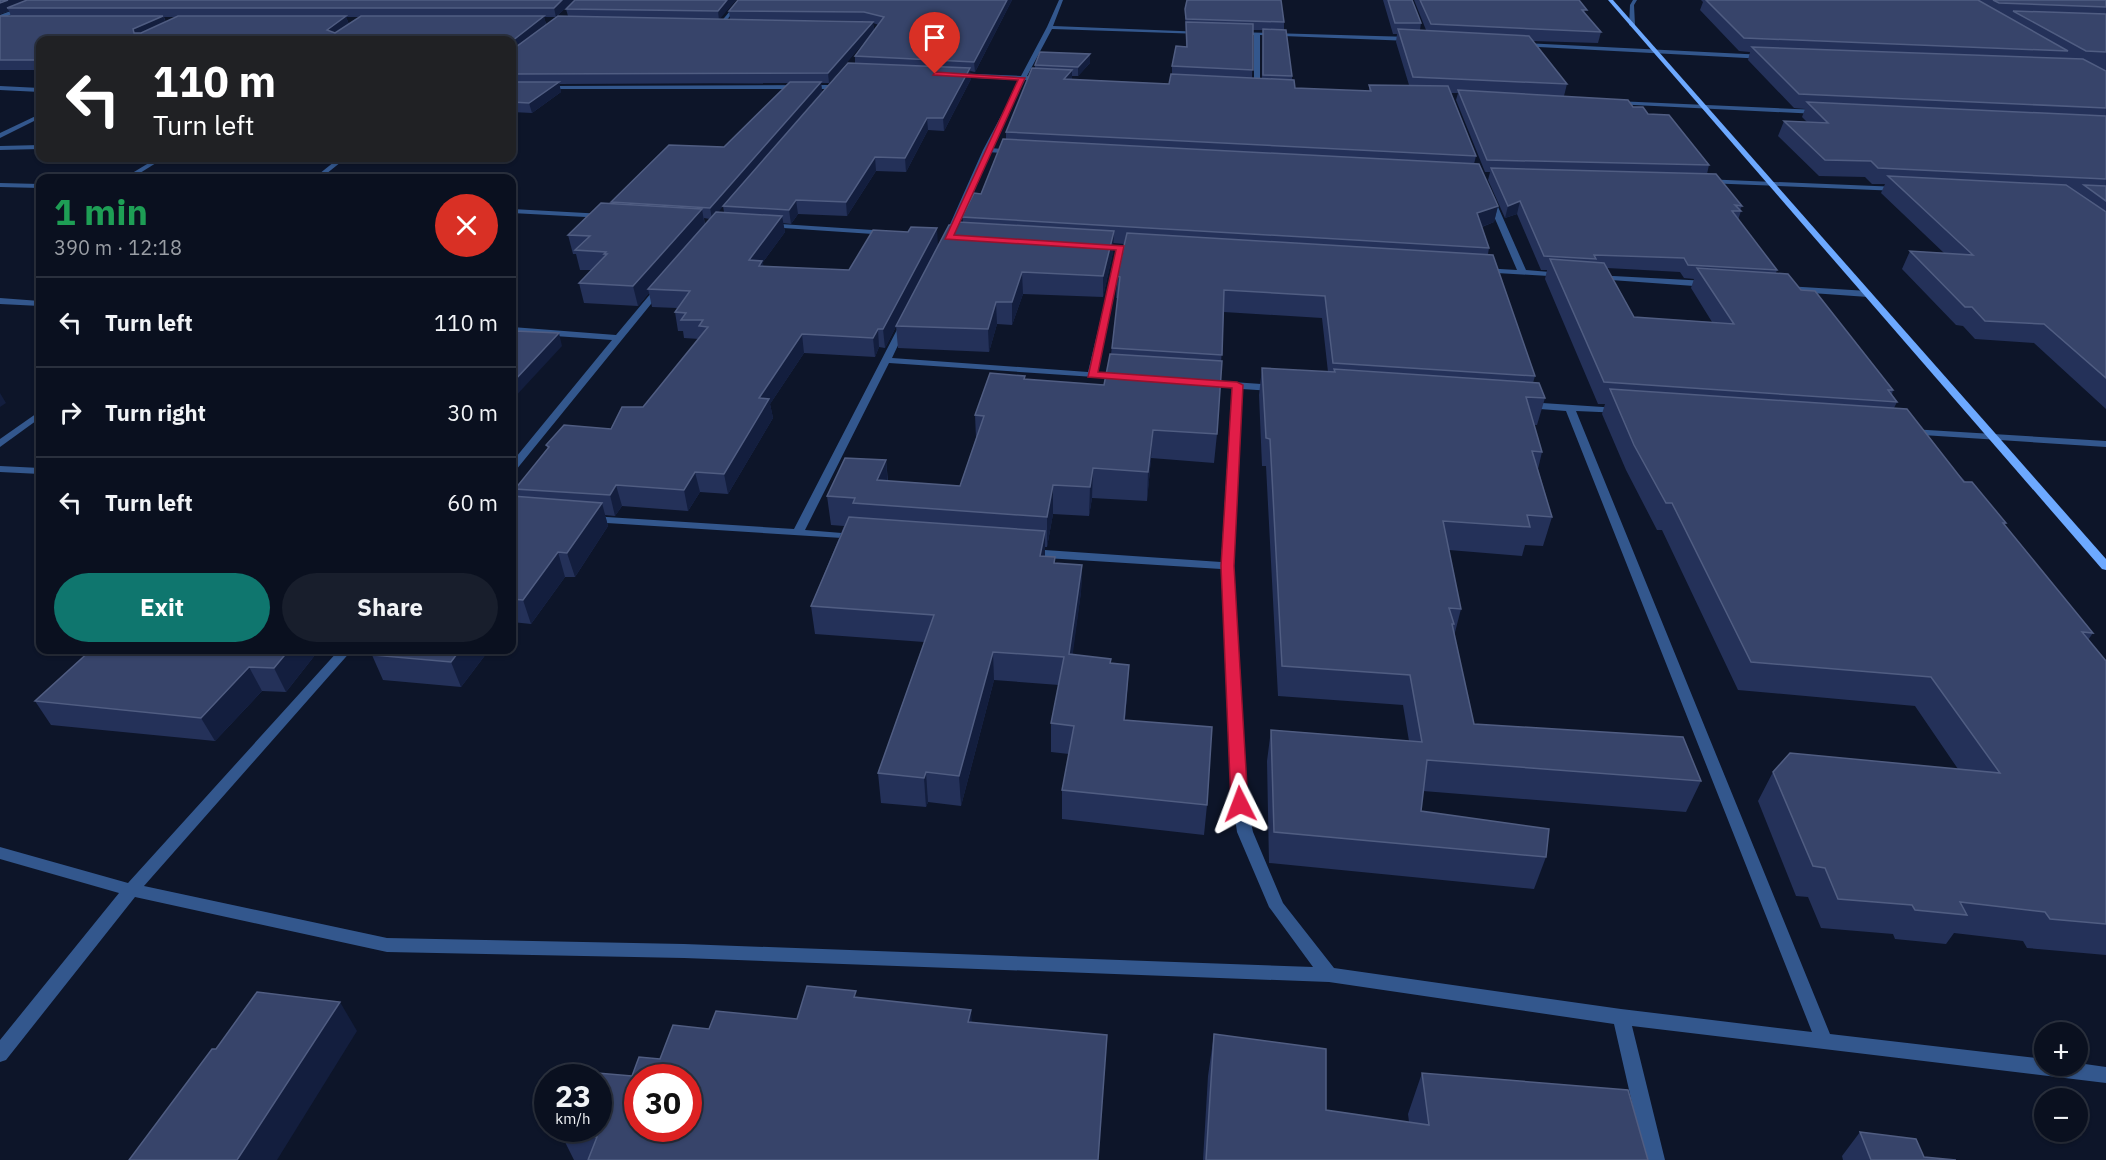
<!DOCTYPE html>
<html lang="en">
<head>
<meta charset="utf-8">
<style>
  :root { --surface:#0a101f; --page:#181e2c; --text:#f1f3f6; --muted:#999da4; --line:#2a303d; --accent:#0f766e }
  body { margin:0; font-family:"IBM Plex Sans",sans-serif; background:var(--page); color:var(--text); height:100vh; display:flex; flex-direction:column; font-size:22px; white-space:nowrap }
  * { box-sizing:border-box; margin:0 }
  p { font-size:20px; color:var(--muted) }
  .icon { flex:none; width:33px; height:33px; fill:none; stroke:currentColor; stroke-width:2; stroke-linecap:round; stroke-linejoin:round }
  .map { position:relative; flex:1; overflow:hidden }
  .panel { position:absolute; left:36px; top:174px; width:480px; height:480px; display:flex; flex-direction:column; background:var(--surface); border-radius:12px; box-shadow:0 2px 4px #0004,0 0 0 2px var(--line) }
  .panel>* { flex:none }
  .hud { position:absolute; left:36px; top:36px; width:480px; height:126px; border-radius:12px; box-shadow:0 2px 4px #0004,0 0 0 2px var(--line); background:#202124; color:#fff; overflow:hidden }
  .tools { position:absolute; left:2034px; top:1022px; display:grid; gap:12px }
  .tools a { display:grid; place-items:center; width:54px; height:54px; border-radius:50%; background:var(--surface); box-shadow:0 2px 4px #0004,0 0 0 2px var(--line); font-size:30px }
  .speed { position:absolute; left:534px; top:1064px; display:flex; gap:12px; font-size:30px; font-weight:700; text-align:center }
  .speed>* { display:grid; place-content:center; width:78px; height:78px; border-radius:50%; background:var(--surface); box-shadow:0 2px 4px #0004,0 0 0 2px var(--line); line-height:1 }
  .speed small { font-size:15px; font-weight:400 }
  .speed .limit { border:9px solid #d22; background:#fff; color:#111 }
  .pin { position:absolute; display:grid; place-items:center; width:51px; height:51px; color:#fff; margin:-62px -26px; border-radius:50% 50% 50% 0; rotate:-45deg; box-shadow:0 0 6px #0007 }
  .pin .icon { rotate:45deg }
  .me { position:absolute; width:66px; margin:-33px; rotate:357deg; stroke-linejoin:round; filter:drop-shadow(0 0 4px #0008) }
  .turn { display:flex; align-items:center; gap:21px; height:126px; padding:0 18px; font-size:27px }
  .turn .icon { width:78px; height:78px; stroke-width:2.5 }
  .turn b { display:block; font-size:42px; line-height:51px }
  .round { display:grid; place-items:center; flex:none; width:63px; height:63px; border-radius:32px; background:var(--page) }
  .headline { display:flex; align-items:center; justify-content:space-between; height:102px; padding:0 18px }
  h1 { font-size:36px; font-weight:800; line-height:45px; color:#1e9e55 }
  .primary-button { display:flex; gap:12px; margin-top:auto; padding:12px 18px }
  .primary-button a { flex:1; height:69px; border-radius:36px; background:var(--accent); color:#fff; font-size:24px; font-weight:800; line-height:69px; text-align:center }
  .primary-button a+a { background:var(--page); color:var(--text) }
  ul { padding:0; list-style:none }
  li { display:flex; align-items:center; gap:18px; height:90px; padding:0 18px; border-top:2px solid var(--line) }
  li div { flex:1 }
  li b { display:block; font-size:22px }
  li em { font-style:normal }
  .map>svg:first-child { display:block }
  .lines { fill:none; stroke-linecap:round; stroke-linejoin:round }
  .street { fill:#33578d; fill-rule:evenodd }
  .secondary { fill:#6da9ff; fill-rule:evenodd }
  .wall { fill:#243159; fill-rule:evenodd }
  .shaded-wall { fill:#131e3e }
  .building { fill:#37446a; stroke:#505d82; stroke-width:1.5; fill-rule:evenodd }
  .route { fill:#e11d48; stroke:#92132f; stroke-width:1.5 }
</style>
</head>
<body>
<div class="map">
<svg width="2106" height="1160" viewBox="0 0 2106 1160">
  <rect width="100%" height="100%" fill="#0d1529"/>
  <g class="lines">
    <!-- street -->
    <g class="street">
      <path d="M40,0H47L0,19V15Z"/>
      <path d="M739,0H744L724,23H720Z"/>
      <path d="M1059,0H1063L1053,26L1205,32L1202,34L1052,29L1027,76L1048,79L1045,81L1025,80L990,148L1015,150L1018,152L1015,154L988,152L951,240L944,242L943,240L983,150L1020,80L954,77L951,75L954,73L1021,76L1047,27Z"/>
      <path d="M1633,0H1637L1634,5L1635,25L1632,27L1629,25L1630,5Z"/>
      <path d="M1235,32L1411,37L1414,39L1411,41L1260,35V89L1257,91L1254,89V35H1237Z"/>
      <path d="M1522,43L1765,55L1768,57L1765,59L1520,46Z"/>
      <path d="M0,86L40,88V92L0,90Z"/>
      <path d="M546,86L833,85L836,87L833,89H544Z"/>
      <path d="M1616,101L1818,110L1821,112L1818,114L1614,104Z"/>
      <path d="M40,114V118L0,138V133Z"/>
      <path d="M40,145V149L0,150V146Z"/>
      <path d="M157,158H164L132,178H124Z"/>
      <path d="M339,158H346L321,178H314Z"/>
      <path d="M1703,179L1899,187L1903,189L1899,191L1706,183L1702,181Z"/>
      <path d="M0,183L40,184V188L0,187Z"/>
      <path d="M1488,198L1495,200L1526,270L1562,273H1565V277L1480,272L1479,270L1483,268L1517,270L1487,200Z"/>
      <path d="M512,209L604,214L608,216L604,218L512,213Z"/>
      <path d="M765,223L888,231L892,233L888,235L768,227L764,225Z"/>
      <path d="M1094,244L1139,247L1143,249L1139,251L1124,250L1097,372L1121,374L1126,377L1124,379L889,363L805,530L854,534L858,535L860,537L858,539L591,522L585,519L591,516L794,529L902,320H908L909,322L892,358L1088,372L1117,250L1097,248H1094Z"/>
      <path d="M1594,275L1708,281L1712,284L1708,287L1597,279L1593,277Z"/>
      <path d="M657,286L664,288L516,470L512,471V462L612,340L512,333V327L616,335Z"/>
      <path d="M1786,286L1868,291L1872,294L1868,297L1783,291L1782,289Z"/>
      <path d="M0,298L40,301V306L0,304Z"/>
      <path d="M1204,380L1274,385L1279,388L1274,391L1242,389L1233,566L1247,804L1253,832L1283,903L1334,968L1621,1009L1812,1032L1566,411L1527,408L1522,405L1527,402L1618,408L1622,409V413L1576,411L1830,1034L2044,1059V1065H2078V1063L2106,1067V1083L1632,1026L1665,1160H1645L1614,1024L1329,982L684,958L387,952L135,897L6,1060L0,1062V1040L119,893L0,859V847L128,883L339,650H352L144,886L387,938L684,944L1313,967L1269,907L1237,832L1233,804L1221,569L1030,557L1024,553L1030,549L1221,562L1232,388L1201,385L1199,383Z"/>
      <path d="M40,411V418L0,447V439Z"/>
      <path d="M1911,429L2106,441V447L1907,434V430Z"/>
      <path d="M0,466L40,468V474L0,472Z"/>
    </g>
    <!-- secondary -->
    <path class="secondary" d="M1608,0H1613L2106,559V570L2102,569Z"/>
  </g>
  <!-- wall -->
  <g class="wall">
    <path d="M0,0H574L556,17H544L546,24L568,16L566,9L736,0L719,19H730L729,11L738,0H1012L975,72L970,71L971,79L944,131L928,130L906,172L876,171L847,216L798,214L791,224L783,223L785,232L763,262V266L849,270L938,245L885,348L879,347L875,357L804,353L770,404L773,418L728,494L700,492L688,511L622,506L615,516L605,515L608,526L575,577H565L531,624L512,622V496L517,497L515,489L548,449L546,445L611,429L643,407L699,339L684,338L683,331H678L675,312L677,308L652,307L649,293L638,306L584,303L579,283L592,270H580L576,254H573L568,235L611,203V202L724,147L789,83L559,84L561,92L532,113L512,112V40H40V70H0V16H11L9,11L0,14ZM164,17H177L166,22ZM346,17H360L349,24ZM764,20L865,21L869,22ZM873,23L879,25L874,31ZM871,34L855,56V63L723,206L724,212H718L822,91L821,83H829ZM704,218L710,219L705,225Z"/>
    <path d="M1383,0H1412L1421,23L1420,30H1426L1414,0H1579L1586,14L1601,32L1598,43L1533,41L1567,84L1564,96L1633,107L1648,114L1709,165L1707,174L1742,206L1740,210L1741,211L1738,220L1777,270L1776,273L1801,290L1893,390L1892,394L1897,402L1894,408L2006,523L2005,525L2093,633L2088,640L2106,661V955L2027,948L2023,941L1954,933L1946,944L1895,939L1893,934L1821,928L1808,897L1796,896L1758,801L1773,772L1958,769L1915,706L1738,690L1662,530H1657L1626,470L1602,414L1605,404H1598L1545,279L1547,270H1541L1517,214L1505,218L1488,180L1490,172H1485L1456,100L1458,93H1451L1476,156L1474,164L1498,206L1494,222L1482,227L1489,248L1488,254L1535,376L1533,383L1545,398L1537,425H1534L1542,452L1538,469L1552,517L1543,546L1525,545L1522,556L1449,550L1461,609L1454,636L1474,724L1701,781L1686,812L1423,791L1421,811L1546,857L1534,889L1269,863L1267,761L1271,730L1409,741L1403,705L1278,696L1266,466H1262L1259,395L1262,368L1328,372L1322,318L1224,312L1217,434L1214,463L1151,458L1147,501L1092,498L1089,516L1053,514L1047,547H1045V557H1055V564L1082,565L1081,592L1072,655L1110,663L1129,665L1125,720L1207,805L1204,835L1062,819V790L1069,754L1051,752V723L1059,685L994,680L961,806L928,802L926,807L881,803L878,773L924,642L815,634L811,606L844,526L831,525L827,496L886,460L888,481L960,486L976,438L975,415L1025,380L1104,385L1111,354L1118,298H1116L1117,276L1124,244L1113,243V252L1103,297L1023,294L1012,325L997,324L989,352L898,348L896,326L957,225L963,222L962,217L981,194L1006,140V132L1035,68V65L1090,54V63L1078,76H1072V79L1169,84L1172,74V66L1186,47L1185,9L1284,22V30L1292,76V79L1295,88L1369,91V85H1409L1396,42L1397,34H1393ZM1253,30H1263L1262,78H1252ZM1607,268L1680,272L1684,278L1694,279L1691,288L1712,322L1634,317Z"/>
    <path d="M1701,0H2106V409L2034,343L1975,339L1963,326L1956,325L1902,269L1910,251L1944,253L1881,193L1885,184H1872L1865,177L1819,176L1778,136L1784,121L1807,122L1802,117L1805,109L1794,108L1748,60L1750,52L1739,51L1700,10L1703,2Z"/>
    <path d="M489,650L461,687L383,680L372,655Z"/>
    <path d="M314,653L315,655L286,692L262,691L215,741L51,725L35,701Z"/>
    <path d="M857,997L972,1023L1107,1035L1098,1160H574L561,1134L632,1076L709,1029L797,1019Z"/>
    <path d="M1214,1034L1326,1110L1409,1122L1408,1114L1422,1073L1648,1160H1203L1208,1076Z"/>
    <path d="M1860,1132L1924,1157L1956,1160H1843L1842,1156Z"/>
  </g>
  <!-- shaded-wall -->
  <g class="shaded-wall">
    <path d="M8,0H34L7,8L9,11L0,14V3Z"/>
    <path d="M562,0H574L556,17L554,8Z"/>
    <path d="M727,0H736L719,20L718,11Z"/>
    <path d="M1007,0H1012L975,72L974,62Z"/>
    <path d="M163,16L167,25L138,40L133,29Z"/>
    <path d="M346,16L349,25L330,40L327,30Z"/>
    <path d="M544,16L546,25L512,53V41Z"/>
    <path d="M873,22L874,31L829,83L828,73Z"/>
    <path d="M1090,54V63L1078,76V67Z"/>
    <path d="M970,68L971,79L944,131L943,118Z"/>
    <path d="M1072,70V83L1064,79Z"/>
    <path d="M559,82L561,92L532,113L529,103Z"/>
    <path d="M821,82L822,91L712,219L710,208Z"/>
    <path d="M927,118L928,130L906,172L905,158Z"/>
    <path d="M875,157L876,171L847,216L846,202Z"/>
    <path d="M796,200L798,214L791,224L789,210Z"/>
    <path d="M1520,201L1517,214L1505,218L1508,206Z"/>
    <path d="M1498,206L1494,222L1473,230L1477,213Z"/>
    <path d="M702,209L705,227L648,289L649,293L638,306L633,286Z"/>
    <path d="M782,216L785,232L763,262L765,279L749,260Z"/>
    <path d="M937,228L938,245L885,348L883,329Z"/>
    <path d="M1114,231L1113,252L1103,297V276Z"/>
    <path d="M1022,272L1023,294L1012,325V302Z"/>
    <path d="M996,302L997,324L989,352L988,329Z"/>
    <path d="M878,329L879,347L875,357L873,338Z"/>
    <path d="M559,333L562,346L512,400V383Z"/>
    <path d="M802,334L804,353L770,404L773,418L728,494L724,474L759,398Z"/>
    <path d="M0,393L6,403L0,407Z"/>
    <path d="M1153,430L1151,458L1147,501L1148,472Z"/>
    <path d="M886,460L888,489L877,480Z"/>
    <path d="M1093,468L1092,498L1089,516L1090,487Z"/>
    <path d="M695,472L700,492L688,511L684,490Z"/>
    <path d="M616,485L622,506L615,516L610,495Z"/>
    <path d="M1053,485V514L1047,547V517Z"/>
    <path d="M602,503L608,526L575,577L567,553Z"/>
    <path d="M1045,531V558L1040,556Z"/>
    <path d="M558,552L565,577L531,624L523,600Z"/>
    <path d="M1082,565L1081,592L1069,683V654Z"/>
    <path d="M289,650H317L314,653L315,655L286,692L274,668Z"/>
    <path d="M460,650H489L461,687L451,662Z"/>
    <path d="M993,652L994,680L961,806L959,776Z"/>
    <path d="M1129,665L1127,694L1123,749L1124,720Z"/>
    <path d="M249,667L262,691L215,741L201,718Z"/>
    <path d="M926,772L928,802L926,807L924,778Z"/>
    <path d="M340,1002L357,1031L277,1160H237Z"/>
    <path d="M971,1010L973,1038L968,1022Z"/>
  </g>
  <!-- building -->
  <g class="building">
    <path d="M0,0H8L0,3Z"/>
    <path d="M27,0H562L554,8H7Z"/>
    <path d="M575,0H727L718,11L566,9Z"/>
    <path d="M738,0H1007L974,62L855,56L884,17L864,12L729,11Z"/>
    <path d="M1187,0H1281L1284,22L1186,19L1185,9Z"/>
    <path d="M1388,0H1412L1421,23H1395Z"/>
    <path d="M1420,0H1579L1587,10H1582L1601,32L1431,24Z"/>
    <path d="M1706,0H1978L2068,51L1744,38Z"/>
    <path d="M1993,0H2106V7L1999,3Z"/>
    <path d="M2013,11L2106,14V52L2086,51Z"/>
    <path d="M0,16H163L133,29L134,33H141L178,16H346L327,30L335,33L361,16H544L512,41L40,40V60H0Z"/>
    <path d="M558,16L873,22L828,73L512,74V50Z"/>
    <path d="M1186,22L1253,24V70L1172,66L1176,46L1187,47Z"/>
    <path d="M1263,29L1286,30L1292,76L1263,75Z"/>
    <path d="M1398,29L1529,36L1567,84L1413,77Z"/>
    <path d="M1752,47L2083,59L2106,71V108L1799,94Z"/>
    <path d="M1040,52L1090,54L1078,67L1035,65Z"/>
    <path d="M848,63L970,68L943,118H927L905,158L875,157L846,202L796,200L789,210L723,206Z"/>
    <path d="M1032,68L1072,70L1064,79L1169,84L1171,74L1294,80L1295,88L1371,91L1369,85L1448,86L1476,156L1006,132Z"/>
    <path d="M512,82H559L529,103L512,102Z"/>
    <path d="M790,82H821L710,208L611,202L669,145L724,147Z"/>
    <path d="M1458,90L1628,100L1633,107H1643L1648,114L1669,115L1709,165L1487,160Z"/>
    <path d="M1807,102L2106,116V179L1878,168L1871,161L1825,160L1784,121L1828,123Z"/>
    <path d="M1003,139L1479,164L1498,206L1477,213L1489,248L962,217L974,193L981,194Z"/>
    <path d="M1491,168L1716,174L1742,206L1735,205L1741,211H1732L1777,270L1688,265L1684,258L1594,255L1596,259L1544,256L1520,201L1508,206Z"/>
    <path d="M1888,176L2066,185L2106,212V378L2044,324L1985,321L1972,307H1965L1910,251L1973,255Z"/>
    <path d="M2084,185L2106,186V201Z"/>
    <path d="M601,203L702,209L633,286L579,283L607,254H604L606,252L575,250L590,236L568,235Z"/>
    <path d="M716,212L782,216L749,260L762,261L759,266L849,270L873,230L908,232L911,227L937,228L883,329H878L873,338L802,334L759,398L769,399L724,474L695,472L684,490L616,485L610,495L515,489L549,447L546,445L564,425L611,429L622,407H643L708,327L699,326L703,320H681L686,313L675,312L690,291L648,289Z"/>
    <path d="M958,222L1114,231L1103,276L1022,272L1012,302H996L988,329L896,326L949,225H957Z"/>
    <path d="M1127,233L1493,255L1535,376L1333,363L1325,296L1224,290L1222,355L1112,348L1120,277L1117,276Z"/>
    <path d="M1550,259L1604,263L1634,317L1734,324L1697,268L1788,274L1801,290L1815,291L1893,390H1888L1897,402L1604,382Z"/>
    <path d="M515,331L559,333L512,383V334Z"/>
    <path d="M1110,354L1222,361L1217,434L1153,430L1148,472L1093,468L1090,487L1053,485L1047,517L853,503L855,498L827,496L845,458L886,460L877,480L960,486L984,416L975,415L990,373L1025,376L1024,379L1104,385Z"/>
    <path d="M1262,368L1335,372L1334,369L1539,383L1545,398L1526,397L1542,452L1532,451L1552,517L1527,515L1530,527L1443,521L1461,609L1449,608L1454,624H1452L1474,724L1683,737L1701,781L1427,760L1421,811L1549,829L1546,857L1274,832L1271,730L1422,742L1410,675L1282,666L1270,439L1266,438Z"/>
    <path d="M1610,389L1907,409L1964,482H1972L2006,523H2003L2093,633L2082,632L2106,661V924L2050,919L2045,912L1960,902L1967,915L1915,910L1912,905L1838,899L1825,868L1813,866L1773,772L1790,753L2000,773L1931,677L1751,662L1672,503H1666L1634,445Z"/>
    <path d="M512,496L602,503L567,553L558,552L523,600L512,599Z"/>
    <path d="M849,517L1045,531L1040,556L1055,557L1054,563L1082,565L1069,654L1111,659L1110,663L1129,665L1124,720L1212,727L1207,805L1062,790L1074,726L1051,723L1064,657L993,652L959,776L926,772L924,778L878,773L934,615L811,606Z"/>
    <path d="M91,650H289L274,668L249,667L201,718L35,701Z"/>
    <path d="M377,650H460L451,662L372,655Z"/>
    <path d="M807,986L856,991L854,997L971,1010L968,1022L1107,1035L1098,1160H588L597,1137L561,1134L564,1128H598V1077H584L586,1072L632,1076L639,1057L660,1059L673,1025L709,1029L716,1011L797,1019ZM638,1077H688V1128H638Z"/>
    <path d="M257,992L340,1002L237,1160H129L212,1049H216Z"/>
    <path d="M1214,1034L1326,1049V1110L1429,1125L1422,1073L1628,1090L1648,1160H1206Z"/>
    <path d="M1860,1132L1916,1139L1924,1157L1956,1160H1871Z"/>
  </g>
  <!-- route -->
  <path class="route" d="M935,72L1025,78L954,235L1124,246L1098,372L1237,382L1243,385L1234,566L1248,804L1246,808H1234L1231,804L1221,566L1232,388L1088,377L1116,250L945,239L1018,80L933,75Z"/>
</svg>
<div class="tools">
<a>+</a>
<a>−</a>
</div>
<div class="speed"><div>23<small>km/h</small></div><div class="limit">30</div></div>
<div class="pin" style="left:935px;top:74px;background:#d93025"><svg class="icon" aria-label="arrive" viewBox="0 0 24 24"><path d="M6 21V4h12l-3 4 3 4H6"/></svg></div>
<svg class="me" style="left:1240px;top:804px" viewBox="-20 -20 40 40"><path d="M0-17L14 15 0 8-14 15z" fill="#e11d48" stroke="#fff" stroke-width="4"/></svg>
<div class="hud">
<div class="turn"><svg class="icon" aria-label="left" viewBox="0 0 24 24"><path d="M17 20v-9H6M10 6l-5 5 5 5"/></svg><div><b>110 m</b>Turn left</div></div>
</div>
<section class="panel">
<div class="headline"><div><h1>1 min</h1><p>390 m · 12:18</p></div><a class="round" style="background:#d93025;color:#fff"><svg class="icon" aria-label="close" viewBox="0 0 24 24"><path d="M6 6l12 12M18 6L6 18"/></svg></a></div>
<ul>
<li><svg class="icon" aria-label="left" viewBox="0 0 24 24"><path d="M17 20v-9H6M10 6l-5 5 5 5"/></svg><div><b>Turn left</b></div><em>110 m</em></li>
<li><svg class="icon" aria-label="right" viewBox="0 0 24 24"><path d="M7 20v-9h11M14 6l5 5-5 5"/></svg><div><b>Turn right</b></div><em>30 m</em></li>
<li><svg class="icon" aria-label="left" viewBox="0 0 24 24"><path d="M17 20v-9H6M10 6l-5 5 5 5"/></svg><div><b>Turn left</b></div><em>60 m</em></li>
</ul>
<div class="primary-button"><a>Exit</a><a>Share</a></div>
</section>
</div>
</body>
</html>
